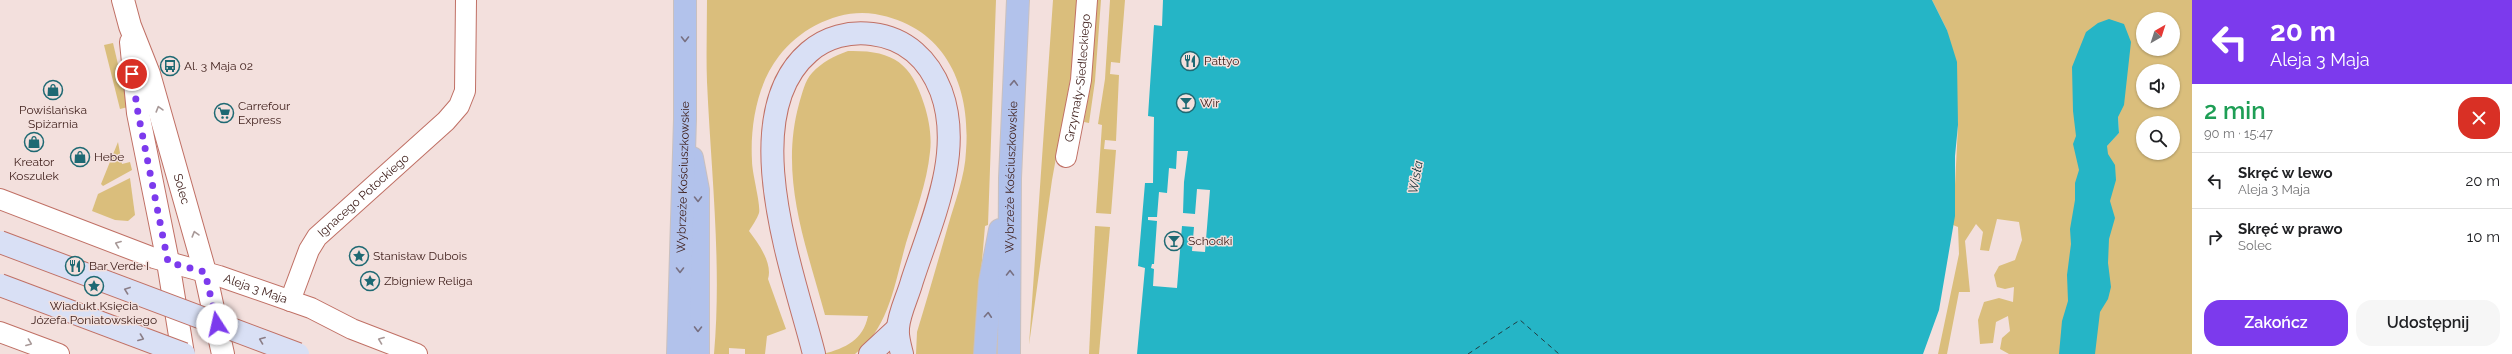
<!DOCTYPE html>
<html lang="pl">
<head>
<meta charset="utf-8">
<style>
  :root { --surface:#fff; --page:#f6f6f6; --text:#202124; --muted:#757577; --line:#e0e0e0; --accent:#7c3aed }
  body { margin:0; font-family:Raleway,sans-serif; background:var(--page); color:var(--text); height:100vh; display:flex; flex-direction:column; font-size:15px; white-space:nowrap }
  * { box-sizing:border-box; margin:0 }
  p { font-size:13px; color:var(--muted) }
  .icon { flex:none; width:22px; height:22px; fill:none; stroke:currentColor; stroke-width:2; stroke-linecap:round; stroke-linejoin:round }
  .map { position:relative; flex:1; overflow:hidden }
  .sheet { display:flex; flex-direction:column; background:var(--surface); width:320px }
  .sheet>* { flex:none }
  .guide { background:#7c3aed; color:#fff; overflow:hidden }
  .needle { width:26px; rotate:39deg }
  .fabs { position:absolute; left:2136px; top:12px; display:grid; gap:8px }
  .fabs a { display:grid; place-items:center; width:44px; height:44px; border-radius:50%; background:var(--surface); box-shadow:0 1px 3px #0004; font-size:20px }
  .pin { position:absolute; display:grid; place-items:center; width:34px; height:34px; color:#fff; margin:-17px; border:2px solid #fff; border-radius:50%; box-shadow:0 1px 4px #0007 }
  .me { position:absolute; width:44px; margin:-22px; rotate:350deg; stroke-linejoin:round; filter:drop-shadow(0 0 3px #0008) }
  .turn { display:flex; align-items:center; gap:14px; height:84px; padding:0 12px; font-size:18px }
  .turn .icon { width:52px; height:52px; stroke-width:2.5 }
  .turn b { display:block; font-size:28px; line-height:34px }
  .round { display:grid; place-items:center; flex:none; width:42px; height:42px; border-radius:16px; background:var(--page) }
  .overview { display:flex; align-items:center; justify-content:space-between; height:68px; padding:0 12px }
  h1 { font-size:24px; font-weight:600; line-height:30px; color:#1e9e55 }
  .cta { display:flex; gap:8px; margin-top:auto; padding:8px 12px }
  .cta a { flex:1; height:46px; border-radius:16px; background:var(--accent); color:#fff; font-size:16px; font-weight:600; line-height:46px; text-align:center }
  .cta a+a { background:var(--page); color:var(--text) }
  ul { padding:0; list-style:none }
  li { display:flex; align-items:center; gap:12px; height:56px; padding:0 12px; border-top:1px solid var(--line) }
  li div { flex:1 }
  li b { display:block; font-size:15px }
  li em { font-style:normal }
  main { display:flex; flex:1; min-height:0 }
  .map>svg:first-child { display:block }
  .green { fill:#dabe7c; fill-rule:evenodd }
  .water { fill:#25b5c6 }
  .pier { fill:#f3e0dd }
  .lines { fill:none; stroke-linecap:round; stroke-linejoin:round }
  .ferry { stroke:#213d42; stroke-width:1; stroke-dasharray:5 4; stroke-linecap:butt }
  .minor-casing { stroke:#c07065; stroke-width:22 }
  .tertiary-casing { stroke:#c07065; stroke-width:24 }
  .secondary-casing { stroke:#c07065; stroke-width:24 }
  .primary-casing { stroke:#c9c0bf; stroke-width:24 }
  .minor { stroke:#fff; stroke-width:20 }
  .tertiary { stroke:#fff; stroke-width:22 }
  .secondary { stroke:#d9e0f5; stroke-width:22 }
  .primary { stroke:#b2c2eb; stroke-width:22 }
  .secondary-bridge-casing { stroke:#c07065; stroke-width:24; stroke-linecap:butt }
  .secondary-bridge { stroke:#d9e0f5; stroke-width:22 }
  .oneway { stroke:#787082 }
  .oneway2 { stroke:#a89998 }
  .oneway3 { stroke:#8b7e87 }
  .route { stroke:#7c3aed; stroke-width:7; stroke-dasharray:0 12.6 }
  .labels { text-anchor:middle; stroke-width:3; stroke-linejoin:round; paint-order:stroke }
  .poi-label { font-size:12px; fill:#3d1d19; stroke:#f3e0dd; text-anchor:start }
  .street-label { font-size:12px; fill:#3d1d19; stroke:#f3e0dd }
  .water-label { font-size:13px; font-style:italic; fill:#213d42; stroke:#f3e0dd }
</style>
</head>
<body>
<main>
<div class="map">
<svg width="2192" height="354" viewBox="0 0 2192 354">
  <rect width="100%" height="100%" fill="#f3e0dd"/>
  <!-- green -->
  <g class="green">
    <path d="M707,0H996L988,225L985,226L974,354H916L917,332C928,296 938,261 948,226C955,201 965,177 966,151C971,85 945,26 875,14C840,8 800,28 779,56C757,84 750,126 752,161C752,173 761,205 759,213C757,219 752,226 749,231C758,243 773,263 768,279L786,329L767,336L765,354H745V349L729,348V354H714C722,264 711,172 707,82C706,55 707,27 707,0Z"/>
    <path d="M1053,0H1077L1073,64L1052,180L1029,345Z"/>
    <path d="M1096,0H1101L1095,81L1089,123L1084,122L1091,77Z"/>
    <path d="M1110,0H1125L1120,63L1111,62L1110,74L1119,75L1116,141L1105,140L1104,149L1116,150L1111,214L1096,213L1102,125L1098,124L1105,79Z"/>
    <path d="M1932,0H2192V354H2009L2000,349L2002,338L2010,331L2008,316L1996,322L1993,343L1980,344L1978,320L1984,302L1999,298L2013,302L2014,287L2005,289L1997,287L1994,275L1999,266L2015,260L2022,240L2019,222L1997,219L1989,251L1980,250L1983,232L1976,224L1965,241L1970,292H1959L1947,354H1938L1959,254L1958,227L1953,225L1958,125L1947,30ZM2143,19H2173V49H2143ZM2143,71H2173V101H2143ZM2118,117L2119,133L2101,152ZM2143,123H2173V153H2143Z"/>
    <path d="M113,43L128,107L120,109L104,45Z"/>
    <path d="M848,51C892,50 911,62 924,104C929,119 932,137 930,152C927,183 915,214 906,243C895,282 889,329 855,354H823C846,348 863,340 868,316L825,315C806,245 779,177 799,104C802,94 805,80 812,73C822,62 834,56 848,51Z"/>
    <path d="M118,142L122,164L130,162L132,170L103,186L101,184Z"/>
    <path d="M130,178L135,215L128,221L115,220L92,211L98,194Z"/>
    <path d="M1095,226L1110,227L1099,354H1089Z"/>
  </g>
  <!-- water -->
  <g class="water">
    <path d="M1163,0H1932L1947,30L1957,62L1958,125L1955,156V216L1939,310L1923,354H1137L1145,268L1138,266L1145,183H1153L1154,117L1148,116L1154,25L1162,26Z"/>
    <path d="M2109,19L2124,24L2131,42L2124,105L2118,117L2119,133L2107,146L2108,154L2115,165L2116,180L2110,201L2115,218L2109,239L2108,263L2111,287L2108,299L2100,312L2095,354H2059L2062,321L2068,301L2067,275L2071,244L2070,229L2075,200V183L2079,170L2073,144L2076,136L2073,111L2072,67L2086,32L2098,23Z"/>
  </g>
  <!-- pier -->
  <path class="pier" d="M1177,151H1188L1184,182L1183,213L1195,214L1197,189L1210,190L1205,252L1192,251L1194,227L1182,226L1177,288L1153,286L1154,269L1151,268L1152,264H1154L1157,221L1148,220V217H1157L1159,192L1167,193L1169,168L1176,169Z"/>
  <g class="lines">
    <!-- ferry -->
    <path class="ferry" d="M1468,354L1520,320L1559,354"/>
    <defs>
      <g id="minor">
        <path id="s1" d="M1066,157L1081,80L1087,0"/>
        <path id="s2" d="M0,199L154,258L219,276L311,308L352,329L417,354"/>
        <path id="s3" d="M290,301L309,250L317,237L446,121L459,106L465,91L466,0"/>
        <path d="M0,332L59,354"/>
      </g>
      <g id="tertiary">
        <path id="s4" d="M123,0L130,26L149,74L205,272L223,354"/>
        <path d="M131,42L138,113L168,262L183,354"/>
      </g>
      <g id="secondary">
        <path d="M814,354C794,274 734,116 809,52C826,37 850,31 872,34C906,38 929,60 941,91C964,153 931,222 912,281C908,296 899,313 898,328C897,336 900,346 902,354"/>
        <path d="M870,354L898,328"/>
      </g>
      <g id="primary">
        <path d="M692,158L698,190V354"/>
        <path id="s5" d="M678,354L685,119V0"/>
        <path d="M985,354L990,282L1000,230"/>
        <path id="s6" d="M1009,354L1010,178L1018,0"/>
      </g>
    </defs>
    <!-- minor casing -->
    <use href="#minor" class="minor-casing"/>
    <!-- tertiary casing -->
    <use href="#tertiary" class="tertiary-casing"/>
    <!-- secondary casing -->
    <use href="#secondary" class="secondary-casing"/>
    <!-- primary casing -->
    <use href="#primary" class="primary-casing"/>
    <!-- minor -->
    <use href="#minor" class="minor"/>
    <!-- tertiary -->
    <use href="#tertiary" class="tertiary"/>
    <!-- secondary -->
    <use href="#secondary" class="secondary"/>
    <!-- primary -->
    <use href="#primary" class="primary"/>
    <defs>
      <g id="secondary-bridge">
        <path d="M0,242L298,354"/>
        <path d="M0,285L184,354"/>
      </g>
    </defs>
    <!-- secondary-bridge casing -->
    <use href="#secondary-bridge" class="secondary-bridge-casing"/>
    <!-- secondary-bridge -->
    <use href="#secondary-bridge" class="secondary-bridge"/>
  </g>
  <!-- one-way arrows -->
  <defs><path id="oneway-chevron" d="M-2-3.5L2.5 0L-2 3.5" fill="none" stroke-width="1.6" stroke-linecap="round" stroke-linejoin="round"/></defs>
  <g class="oneway">
    <use href="#oneway-chevron" transform="translate(685 39) rotate(90)"/>
    <use href="#oneway-chevron" transform="translate(1014 83) rotate(-88)"/>
    <use href="#oneway-chevron" transform="translate(698 199) rotate(89)"/>
    <use href="#oneway-chevron" transform="translate(680 270) rotate(90)"/>
    <use href="#oneway-chevron" transform="translate(1010 273) rotate(-90)"/>
    <use href="#oneway-chevron" transform="translate(988 315) rotate(-86)"/>
    <use href="#oneway-chevron" transform="translate(698 329) rotate(91)"/>
  </g>
  <g class="oneway2">
    <use href="#oneway-chevron" transform="translate(159 109) rotate(-106)"/>
    <use href="#oneway-chevron" transform="translate(195 234) rotate(-106)"/>
    <use href="#oneway-chevron" transform="translate(118 244) rotate(-159)"/>
    <use href="#oneway-chevron" transform="translate(381 340) rotate(-159)"/>
    <use href="#oneway-chevron" transform="translate(29 343) rotate(21)"/>
  </g>
  <g class="oneway3">
    <use href="#oneway-chevron" transform="translate(127 290) rotate(-160)"/>
    <use href="#oneway-chevron" transform="translate(141 338) rotate(21)"/>
    <use href="#oneway-chevron" transform="translate(262 340) rotate(-159)"/>
  </g>
  <g class="lines">
    <!-- route -->
    <path class="route" d="M132,74L138,113L168,262L205,272L217,324"/>
  </g>
  <!-- icons -->
  <defs>
    <symbol id="restaurant-ring" viewBox="-11 -11 22 22"><circle r="9.5" fill="#f3e0dd" stroke="#1e6973" stroke-width="1.5"/><path d="M-5-6h1v4h1v-4h1v4h1v-4h1v5L-1.5 .5V6h-2V.5L-5-1ZM5-6V6H3V1.5H1.5Q1.5-4 5-6Z" fill="#1e6973"/></symbol>
    <symbol id="bus-ring" viewBox="-11 -11 22 22"><circle r="9.5" fill="#f3e0dd" stroke="#1e6973" stroke-width="1.5"/><path d="M-5-6H5V4H4V6H2V4H-2V6H-4V4H-5ZM-3.5-4V0h7V-4ZM-3.5 1.2v1.5H-2V1.2ZM2 1.2v1.5H3.5V1.2Z" fill="#1e6973"/></symbol>
    <symbol id="shop-ring" viewBox="-11 -11 22 22"><circle r="9.5" fill="#f3e0dd" stroke="#1e6973" stroke-width="1.5"/><path d="M-5-2.5h2.3a2.7 3.5 0 0 1 5.4 0H5L5.5 6h-11ZM-1.5-2.5h3a1.5 2.3 0 0 0-3 0Z" fill="#1e6973"/></symbol>
    <symbol id="bar-ring" viewBox="-11 -11 22 22"><circle r="9.5" fill="#f3e0dd" stroke="#1e6973" stroke-width="1.5"/><path d="M-6-5H6L.8 .8V4.5H3.5V6h-7V4.5H-.8V.8Z" fill="#1e6973"/></symbol>
    <symbol id="supermarket-ring" viewBox="-11 -11 22 22"><circle r="9.5" fill="#f3e0dd" stroke="#1e6973" stroke-width="1.5"/><path d="M-6-5.5h2.5l.6 2H6L4.5 2H-2.5L-4.4-4H-6ZM-1.5 3.2a1.3 1.3 0 1 0 .1 0ZM3 3.2a1.3 1.3 0 1 0 .1 0Z" fill="#1e6973"/></symbol>
    <symbol id="sight-ring" viewBox="-11 -11 22 22"><circle r="9.5" fill="#f3e0dd" stroke="#1e6973" stroke-width="1.5"/><path d="M0-6L1.8-2.2L6-1.7L2.9 1.2L3.7 5.4L0 3.3L-3.7 5.4L-2.9 1.2L-6-1.7L-1.8-2.2Z" fill="#1e6973"/></symbol>
  </defs>
  <g fill-rule="evenodd">
    <use href="#restaurant-ring" x="1179" y="50" width="22" height="22"/>
    <use href="#bus-ring" x="159" y="55" width="22" height="22"/>
    <use href="#shop-ring" x="42" y="79" width="22" height="22"/>
    <use href="#bar-ring" x="1175" y="92" width="22" height="22"/>
    <use href="#supermarket-ring" x="213" y="102" width="22" height="22"/>
    <use href="#shop-ring" x="23" y="131" width="22" height="22"/>
    <use href="#shop-ring" x="69" y="146" width="22" height="22"/>
    <use href="#bar-ring" x="1163" y="230" width="22" height="22"/>
    <use href="#sight-ring" x="348" y="245" width="22" height="22"/>
    <use href="#restaurant-ring" x="64" y="255" width="22" height="22"/>
    <use href="#sight-ring" x="359" y="270" width="22" height="22"/>
    <use href="#sight-ring" x="83" y="275" width="22" height="22"/>
  </g>
  <g class="labels">
    <!-- poi labels -->
    <g class="poi-label">
      <text x="1204" y="65">Pattyo</text>
      <text x="184" y="70">Al. 3 Maja 02</text>
      <text x="1200" y="107">Wir</text>
      <text x="238" y="110">Carrefour<tspan x="238" dy="14">Express</tspan></text>
      <text x="53" y="114" text-anchor="middle">Powiślańska<tspan x="53" dy="14">Spiżarnia</tspan></text>
      <text x="94" y="161">Hebe</text>
      <text x="34" y="166" text-anchor="middle">Kreator<tspan x="34" dy="14">Koszulek</tspan></text>
      <text x="1188" y="245">Schodki</text>
      <text x="373" y="260">Stanisław Dubois</text>
      <text x="89" y="270">Bar Verde I</text>
      <text x="384" y="285">Zbigniew Religa</text>
      <text x="94" y="310" text-anchor="middle">Wiadukt Księcia<tspan x="94" dy="14">Józefa Poniatowskiego</tspan></text>
    </g>
    <!-- street labels -->
    <g class="street-label">
      <text dy="4" stroke="none"><textPath href="#s1" startOffset="80">Grzymały-Siedleckiego</textPath></text>
      <text dy="4" stroke="none"><textPath href="#s5" startOffset="177">Wybrzeże Kościuszkowskie</textPath></text>
      <text dy="4" stroke="none"><textPath href="#s6" startOffset="177">Wybrzeże Kościuszkowskie</textPath></text>
      <text dy="4" stroke="none"><textPath href="#s4" startOffset="198">Solec</textPath></text>
      <text dy="4" stroke="none"><textPath href="#s3" startOffset="132">Ignacego Potockiego</textPath></text>
      <text dy="4" stroke="none"><textPath href="#s2" startOffset="271">Aleja 3 Maja</textPath></text>
    </g>
    <!-- water labels -->
    <g class="water-label">
      <text transform="translate(1415 177) rotate(-80)" y="5">Wisła</text>
    </g>
  </g>
</svg>
<div class="fabs">
<a><svg class="needle" viewBox="-14 -14 28 28"><path d="M0-13l5 13h-10z" fill="#e53935"/><path d="M0 13l5-13h-10z" fill="#757577"/></svg></a>
<a><svg class="icon" aria-label="sound" viewBox="0 0 24 24"><path d="M4 9h4l5-4v14l-5-4H4zM17 9q2 3 0 6"/></svg></a>
<a><svg class="icon" aria-label="search" viewBox="0 0 24 24"><circle cx="10" cy="10" r="6"/><path d="M15 15l6 6"/></svg></a>
</div>
<div class="pin" style="left:132px;top:74px;background:#d93025"><svg class="icon" aria-label="arrive" viewBox="0 0 24 24"><path d="M6 21V4h12l-3 4 3 4H6"/></svg></div>
<svg class="me" style="left:217px;top:324px" viewBox="-20 -20 40 40"><circle r="19" fill="#fff"/><path d="M0-13L10 11 0 6-10 11z" fill="#7c3aed"/></svg>
</div>
<section class="sheet">
<div class="guide">
<div class="turn"><svg class="icon" aria-label="left" viewBox="0 0 24 24"><path d="M17 20v-9H6M10 6l-5 5 5 5"/></svg><div><b>20 m</b>Aleja 3 Maja</div></div>
</div>
<div class="overview"><div><h1>2 min</h1><p>90 m · 15:47</p></div><a class="round" style="background:#d93025;color:#fff"><svg class="icon" aria-label="close" viewBox="0 0 24 24"><path d="M6 6l12 12M18 6L6 18"/></svg></a></div>
<ul>
<li><svg class="icon" aria-label="left" viewBox="0 0 24 24"><path d="M17 20v-9H6M10 6l-5 5 5 5"/></svg><div><b>Skręć w lewo</b><p>Aleja 3 Maja</p></div><em>20 m</em></li>
<li><svg class="icon" aria-label="right" viewBox="0 0 24 24"><path d="M7 20v-9h11M14 6l5 5-5 5"/></svg><div><b>Skręć w prawo</b><p>Solec</p></div><em>10 m</em></li>
</ul>
<div class="cta"><a>Zakończ</a><a>Udostępnij</a></div>
</section>
</main>
</body>
</html>
